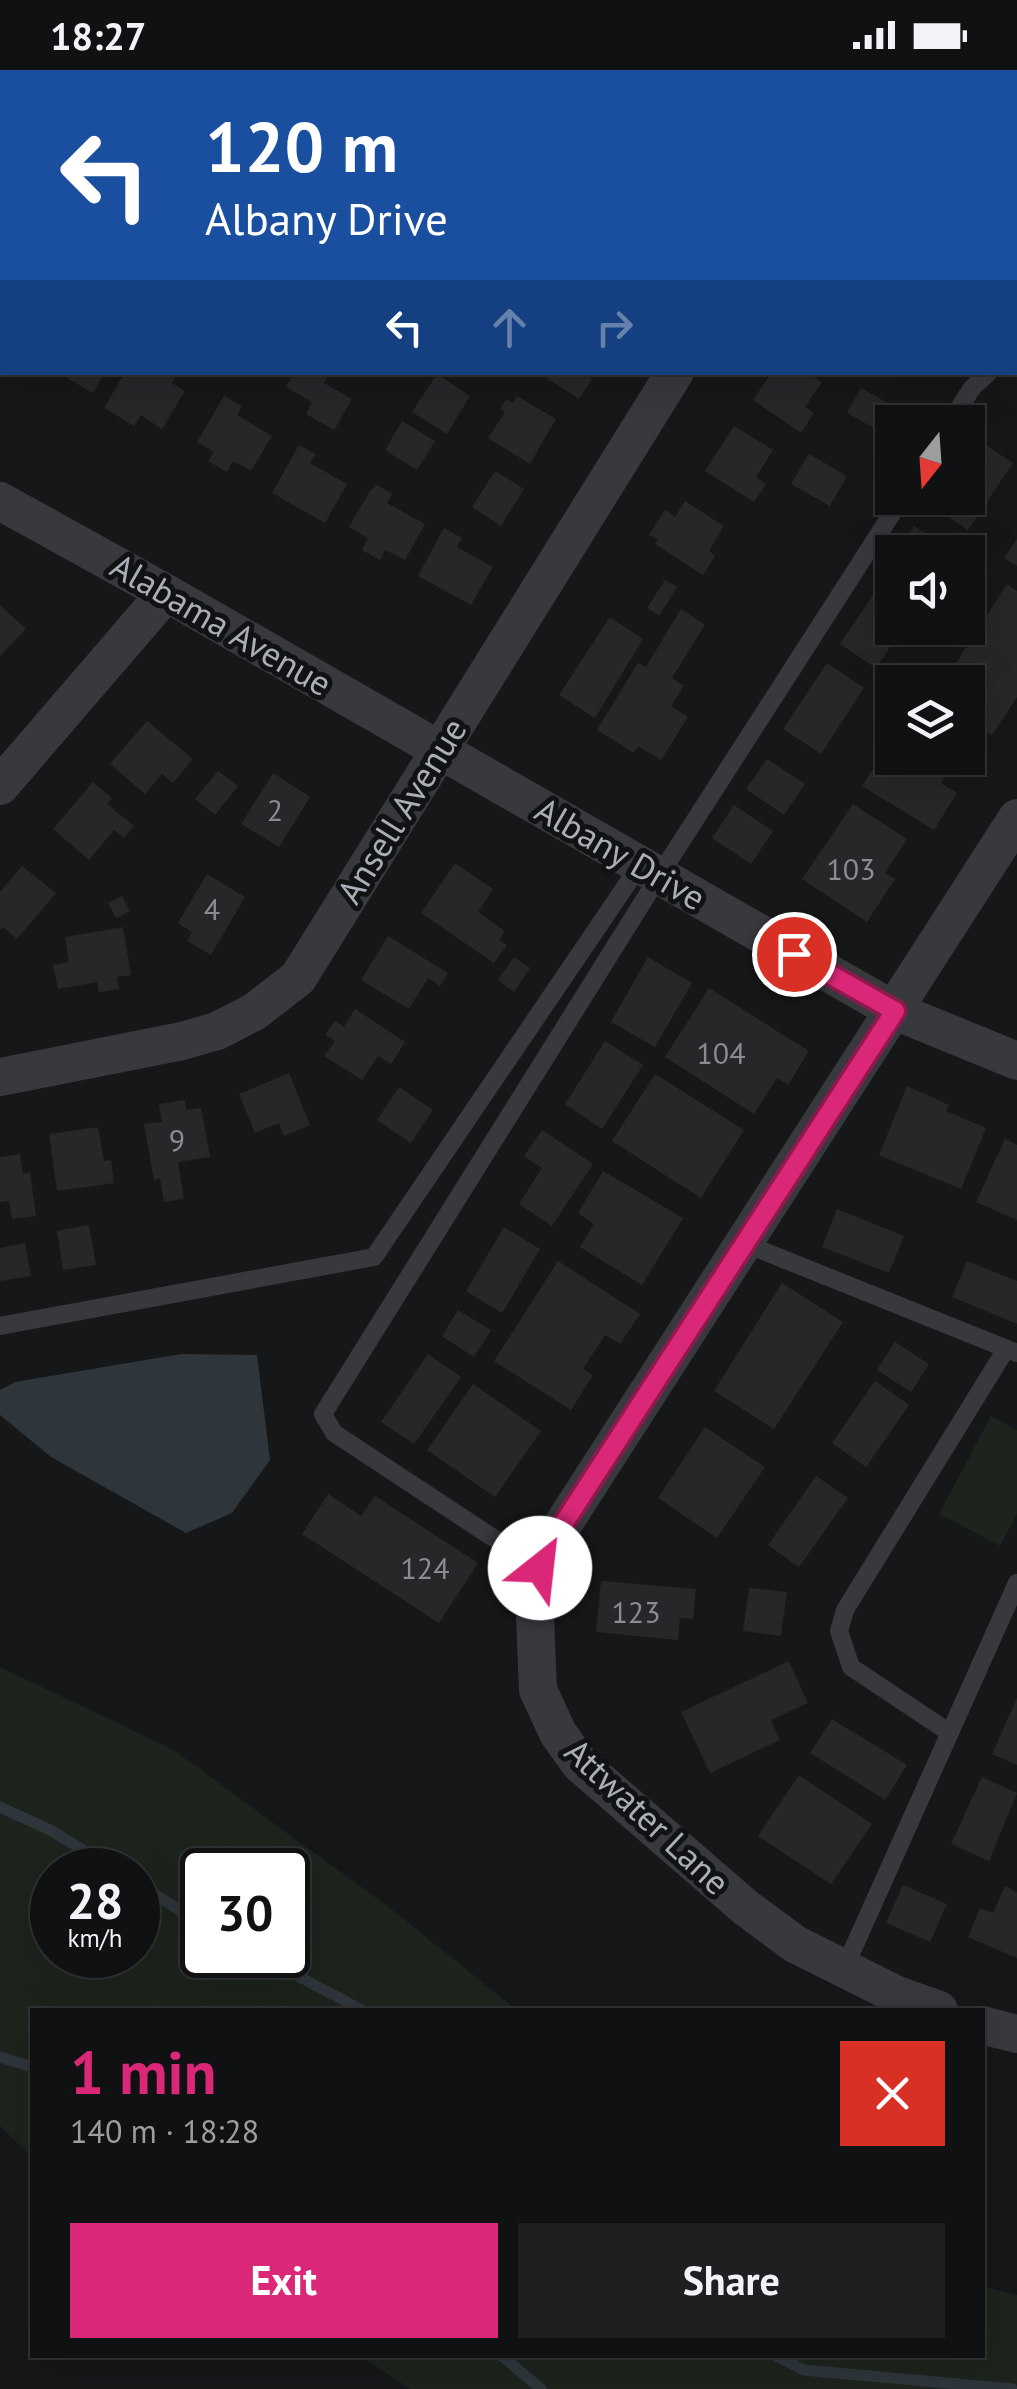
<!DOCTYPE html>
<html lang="en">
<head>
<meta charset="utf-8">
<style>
  :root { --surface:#101112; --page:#1e1f20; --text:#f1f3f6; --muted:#9c9d9f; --line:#303132; --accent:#db2777 }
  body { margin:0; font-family:"PT Sans",sans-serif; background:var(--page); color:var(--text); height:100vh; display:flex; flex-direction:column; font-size:38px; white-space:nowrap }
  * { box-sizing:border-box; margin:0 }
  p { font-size:32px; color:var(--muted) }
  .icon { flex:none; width:55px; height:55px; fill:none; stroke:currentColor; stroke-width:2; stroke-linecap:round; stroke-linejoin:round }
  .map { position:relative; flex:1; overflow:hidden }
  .details { position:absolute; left:30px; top:1938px; width:955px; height:350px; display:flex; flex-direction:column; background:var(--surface); border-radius:0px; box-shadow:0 10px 40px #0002,0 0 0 2px var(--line) }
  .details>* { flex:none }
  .top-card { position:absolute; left:0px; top:0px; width:1018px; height:305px; box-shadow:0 10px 40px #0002,0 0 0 2px var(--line); background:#1a4fa0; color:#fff; overflow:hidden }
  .needle { width:65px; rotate:197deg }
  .buttons { position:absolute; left:875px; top:335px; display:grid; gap:20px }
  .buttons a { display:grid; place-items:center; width:110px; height:110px; border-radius:0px; background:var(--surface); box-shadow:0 10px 40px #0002,0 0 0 2px var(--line); font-size:50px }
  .speed { position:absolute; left:30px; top:1778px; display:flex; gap:20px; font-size:50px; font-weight:700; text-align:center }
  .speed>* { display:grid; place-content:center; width:130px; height:130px; border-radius:50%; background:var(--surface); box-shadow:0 10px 40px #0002,0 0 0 2px var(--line); line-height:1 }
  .speed small { font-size:25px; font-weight:400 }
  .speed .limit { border:5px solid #111; border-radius:15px; background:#fff; color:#111 }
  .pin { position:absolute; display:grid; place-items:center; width:85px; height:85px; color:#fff; margin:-42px; border:5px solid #fff; border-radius:50%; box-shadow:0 2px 10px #0007 }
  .me { position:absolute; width:110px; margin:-55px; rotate:29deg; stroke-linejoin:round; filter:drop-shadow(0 0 8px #0008) }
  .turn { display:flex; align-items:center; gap:35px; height:210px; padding:0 40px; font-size:45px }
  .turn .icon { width:130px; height:130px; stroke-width:2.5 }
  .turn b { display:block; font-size:70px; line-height:85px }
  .lanes { display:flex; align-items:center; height:95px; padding:0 40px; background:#0003; justify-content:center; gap:50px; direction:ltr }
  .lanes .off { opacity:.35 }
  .round { display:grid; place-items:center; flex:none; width:105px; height:105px; border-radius:0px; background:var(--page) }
  .headline { display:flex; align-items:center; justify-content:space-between; height:170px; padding:0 40px }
  h1 { font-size:60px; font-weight:700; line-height:75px; color:var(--accent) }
  .action { display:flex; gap:20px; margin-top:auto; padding:20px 40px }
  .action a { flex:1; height:115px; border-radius:0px; background:var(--accent); color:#fff; font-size:40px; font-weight:700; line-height:115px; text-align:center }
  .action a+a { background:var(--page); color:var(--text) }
  .status { display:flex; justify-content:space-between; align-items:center; height:70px; padding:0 50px; background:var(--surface); direction:ltr }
  .status svg { height:28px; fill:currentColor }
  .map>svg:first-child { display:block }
  .built { fill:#232325 }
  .green { fill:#1d231d; fill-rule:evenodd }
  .water { fill:#2e363b }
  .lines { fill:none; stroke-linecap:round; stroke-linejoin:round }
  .stream { stroke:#2e363b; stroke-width:11 }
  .building { fill:#272729 }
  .service { stroke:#38393d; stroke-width:18 }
  .minor { stroke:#38393d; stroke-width:38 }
  .route-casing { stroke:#8e194d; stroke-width:25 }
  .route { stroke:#db2777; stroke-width:18 }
  .labels { text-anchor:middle; stroke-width:10; stroke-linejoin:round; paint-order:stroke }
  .number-label { font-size:30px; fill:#898c94 }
  .street-label { font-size:35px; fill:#aaaeb7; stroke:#111213 }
</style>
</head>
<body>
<div class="status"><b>18:27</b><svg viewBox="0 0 49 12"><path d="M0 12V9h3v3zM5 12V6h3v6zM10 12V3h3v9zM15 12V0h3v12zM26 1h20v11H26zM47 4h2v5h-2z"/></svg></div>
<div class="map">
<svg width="1017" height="2319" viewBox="0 0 1017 2319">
  <rect width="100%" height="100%" fill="#161718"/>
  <!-- built -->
  <path class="built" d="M0,0H1017V60L1015,2H2L0,263Z"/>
  <!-- green -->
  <g class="green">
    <path d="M991,1346L1017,1360V1444L1000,1476L939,1444Z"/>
    <path d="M0,1597L172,1679L390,1838L517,1940H32V2087L0,2056ZM52,1800H138V1885H52ZM202,1800H288V1885H202Z"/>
    <path d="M983,2216L1017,2225V2319H410L359,2285H982Z"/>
  </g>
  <!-- water -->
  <path class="water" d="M181,1284L257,1285L270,1390L232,1443L186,1463L51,1387L0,1345V1320L15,1312Z"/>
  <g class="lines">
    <!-- stream -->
    <g class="stream">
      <path d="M0,1737L52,1761L115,1800"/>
      <path d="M138,1814L202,1854"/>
      <path d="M258,1885L362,1940"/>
      <path d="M0,1987L32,1997"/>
      <path d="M501,2285L541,2319"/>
      <path d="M775,2285L804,2300L1012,2319"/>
    </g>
  </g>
  <!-- building -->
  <g class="building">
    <path d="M57,302H105L93,323Z"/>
    <path d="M125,302H178L172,313L185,321L162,359L141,345L134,356L104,338Z"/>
    <path d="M295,302H330L324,313L352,329L334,360L306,344L312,332L286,317Z"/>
    <path d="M537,302H582L592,309L579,329Z"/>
    <path d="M772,302H807L822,312L805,337L814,343L801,363L753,330Z"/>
    <path d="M437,304L470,326L447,364L412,342Z"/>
    <path d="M861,318L890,334L876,359L847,343Z"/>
    <path d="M224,326L242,336L237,345L272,366L251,401L233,391L227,402L208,391L214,382L197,372Z"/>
    <path d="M517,326L556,349L530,394L488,368L505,342L500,339L506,329L513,333Z"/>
    <path d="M402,351L435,371L417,400L385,380Z"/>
    <path d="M734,356L773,380L756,407L766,414L754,432L705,401Z"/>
    <path d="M974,367L1013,393L968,460L929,434L933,428H968V376Z"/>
    <path d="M299,375L316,384L310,393L347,414L325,453L272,423Z"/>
    <path d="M809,384L847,406L830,436L791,414Z"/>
    <path d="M495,401L524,419L501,456L472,437Z"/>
    <path d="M377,415L392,424L387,433L425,454L405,490L385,480L380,490L362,480L368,468L349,457L370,421Z"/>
    <path d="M685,431L724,456L709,481L715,486L703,505L655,474L658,470L649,465L665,440L675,447Z"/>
    <path d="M914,456L951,479L949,482H897Z"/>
    <path d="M444,458L462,468L457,477L493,497L471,535L418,506Z"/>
    <path d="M1017,469V496L1004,488Z"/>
    <path d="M665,510L677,517L659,546L647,538Z"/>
    <path d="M883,510L892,516V558H903L876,598L840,574Z"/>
    <path d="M1007,514L1017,521V627L992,665L968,649V612H944Z"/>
    <path d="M0,535L26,559L0,586Z"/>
    <path d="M681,539L705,555L672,608L684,616L671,636L688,647L661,690L638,676L634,683L597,660L638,593L646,597Z"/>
    <path d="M610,547L643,569L595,648L559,625Z"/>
    <path d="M827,593L864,618L821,684L783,659Z"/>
    <path d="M147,651L193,689L173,713L162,704L145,724L110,694Z"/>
    <path d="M892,668V688H958L941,713L957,723L934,760L862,716Z"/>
    <path d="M767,689L805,714L784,745L746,719Z"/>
    <path d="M218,701L238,716L215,745L195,729Z"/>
    <path d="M273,703L310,727L279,777L241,754Z"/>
    <path d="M93,712L112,728L107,734L134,756L124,768L114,760L89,790L53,759Z"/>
    <path d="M853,734L907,769L885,803L895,809L867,852L802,809Z"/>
    <path d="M734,735L773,761L751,794L712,768Z"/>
    <path d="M455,793L493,819L478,842L505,861L499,870L507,875L494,893L421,843Z"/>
    <path d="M22,796L56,823L17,869L3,857L0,860V822Z"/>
    <path d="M207,804L245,827L211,885L187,871L192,862L178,853Z"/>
    <path d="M122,826L130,841L116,848L108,833Z"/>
    <path d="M123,857L131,905L117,907L119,919L99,922L97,912L58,919L53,895L69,892L65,867Z"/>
    <path d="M388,866L448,903L440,916L428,908L409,939L361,910Z"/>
    <path d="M514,887L530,898L514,922L498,910Z"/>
    <path d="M648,887L692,913L655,977L611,952Z"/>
    <path d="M709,918L809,981L788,1015L777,1008L754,1044L665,987Z"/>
    <path d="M355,939L405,972L391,994L378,986L362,1010L324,986L335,971L325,965L335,951L344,957Z"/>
    <path d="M605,971L643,995L602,1059L565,1034Z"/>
    <path d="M289,1003L310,1055L284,1066L279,1053L255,1063L239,1024Z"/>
    <path d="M655,1004L744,1060L701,1128L612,1071Z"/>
    <path d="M907,1016L949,1035L946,1041L986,1058L961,1119L879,1085Z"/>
    <path d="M399,1017L433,1040L411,1073L377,1050Z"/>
    <path d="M185,1030L186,1040L201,1038L210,1087L178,1092L184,1129L164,1132L160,1108L154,1110L144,1054L162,1052L159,1034Z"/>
    <path d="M98,1057L104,1091L111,1090L114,1113L57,1121L49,1064Z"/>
    <path d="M542,1060L593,1094L552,1156L519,1134L542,1098L524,1086Z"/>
    <path d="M1005,1069L1017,1075V1150L976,1132Z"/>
    <path d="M20,1084L23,1104L30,1102L36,1146L12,1149L9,1131L0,1132V1087Z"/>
    <path d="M603,1101L683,1148L642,1215L580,1177L594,1154L578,1143Z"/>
    <path d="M837,1139L904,1166L889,1203L822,1177Z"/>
    <path d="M89,1155L96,1195L63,1200L57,1161Z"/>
    <path d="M504,1157L540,1179L502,1243L466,1221Z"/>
    <path d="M25,1173L31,1206L0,1211V1178Z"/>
    <path d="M558,1191L640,1244L620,1274L605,1265L583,1299L593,1305L571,1340L494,1291Z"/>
    <path d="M967,1191L1017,1211V1254L952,1227Z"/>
    <path d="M782,1213L843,1252L774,1359L714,1321Z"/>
    <path d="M458,1240L491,1260L474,1287L442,1266Z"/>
    <path d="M895,1272L929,1294L911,1322L877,1300Z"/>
    <path d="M428,1284L461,1307L414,1374L381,1352Z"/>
    <path d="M875,1311L909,1335L866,1397L832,1373Z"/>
    <path d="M473,1314L541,1361L495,1427L427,1380Z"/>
    <path d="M705,1357L765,1397L717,1468L658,1428Z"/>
    <path d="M816,1406L848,1428L799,1497L768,1475Z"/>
    <path d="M328,1424L361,1446L375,1426L478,1493L439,1553L302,1464Z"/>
    <path d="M601,1511L696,1519L693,1549L680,1548L678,1570L596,1562Z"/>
    <path d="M749,1518L787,1522L781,1566L743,1561Z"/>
    <path d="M789,1591L808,1633L771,1650L780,1670L710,1703L681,1642Z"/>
    <path d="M1017,1628V1695L992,1684Z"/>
    <path d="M832,1649L907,1695L885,1730L810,1683Z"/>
    <path d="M799,1705L872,1754L831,1814L758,1766Z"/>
    <path d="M982,1707L1017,1723L989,1791L951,1774Z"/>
    <path d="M903,1815L947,1834L930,1872L886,1853Z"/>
    <path d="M1005,1816L1017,1822V1888L968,1867L980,1838L993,1843Z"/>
  </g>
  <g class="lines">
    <!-- service -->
    <g class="service">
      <path d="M750,0V2"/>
      <path d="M0,243H2"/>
      <path d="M1015,278L1017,276"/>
      <path d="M950,352L972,318L989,302"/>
      <path d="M746,1174L1017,1283"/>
      <path d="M0,1256L374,1187L640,795"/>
      <path d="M539,1498L334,1363L323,1344L659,806L902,428"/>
      <path d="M950,1663L851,1597L839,1561L845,1540L1006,1279"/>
      <path d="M844,1899L1017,1513"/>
    </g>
    <!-- minor -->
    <g class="minor">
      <path d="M1015,99L1017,98"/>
      <path d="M0,431L166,523L895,941L1017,991"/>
      <path d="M0,716L166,523"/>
      <path d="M0,1007L182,971L217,961L254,942L298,908L675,302"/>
      <path d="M939,1940L897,1925L795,1874L745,1837L580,1694L558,1663L538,1620L534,1523L542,1487L1017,748"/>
      <path d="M982,1955L1017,1964"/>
    </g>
  </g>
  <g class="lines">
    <defs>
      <path id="route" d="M540,1498L542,1487L895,941L794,884"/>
    </defs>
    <!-- route casing -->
    <use href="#route" class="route-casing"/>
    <!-- route -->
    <use href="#route" class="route"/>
  </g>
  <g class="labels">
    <!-- number labels -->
    <g class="number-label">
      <text x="275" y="751">2</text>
      <text x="851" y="810">103</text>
      <text x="212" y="850">4</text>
      <text x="721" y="994">104</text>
      <text x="177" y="1081">9</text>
      <text x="425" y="1509">124</text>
      <text x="636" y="1553">123</text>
    </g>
    <!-- street labels -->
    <g class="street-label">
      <text transform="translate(221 555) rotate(30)" y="12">Alabama Avenue</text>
      <text transform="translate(402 741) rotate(-58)" y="12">Ansell Avenue</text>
      <text transform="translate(620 784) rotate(30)" y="12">Albany Drive</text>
      <text transform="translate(647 1747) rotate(43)" y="12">Attwater Lane</text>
    </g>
  </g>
</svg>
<div class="buttons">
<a><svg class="needle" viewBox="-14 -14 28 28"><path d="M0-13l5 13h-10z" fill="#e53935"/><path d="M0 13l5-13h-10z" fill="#9c9d9f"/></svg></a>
<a><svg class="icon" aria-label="sound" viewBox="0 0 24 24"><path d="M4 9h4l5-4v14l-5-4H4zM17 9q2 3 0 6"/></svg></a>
<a><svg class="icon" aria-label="layers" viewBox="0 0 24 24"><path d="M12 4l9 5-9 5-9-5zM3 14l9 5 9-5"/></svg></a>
</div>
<div class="speed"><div>28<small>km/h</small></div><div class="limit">30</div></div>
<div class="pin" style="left:794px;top:884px;background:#d93025"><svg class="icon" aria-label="arrive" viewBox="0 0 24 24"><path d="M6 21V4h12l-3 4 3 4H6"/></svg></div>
<svg class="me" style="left:540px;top:1498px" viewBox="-20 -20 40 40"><circle r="19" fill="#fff"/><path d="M0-13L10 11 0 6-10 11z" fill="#db2777"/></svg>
<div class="top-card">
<div class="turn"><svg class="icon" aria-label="left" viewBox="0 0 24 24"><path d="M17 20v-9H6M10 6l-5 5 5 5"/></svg><div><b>120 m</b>Albany Drive</div></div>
<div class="lanes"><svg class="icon" aria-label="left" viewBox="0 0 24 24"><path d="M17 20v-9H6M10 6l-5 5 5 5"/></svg><svg class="icon off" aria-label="ahead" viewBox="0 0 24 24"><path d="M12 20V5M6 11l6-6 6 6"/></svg><svg class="icon off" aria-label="right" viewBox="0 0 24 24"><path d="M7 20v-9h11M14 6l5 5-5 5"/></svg></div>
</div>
<section class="details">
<div class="headline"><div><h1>1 min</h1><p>140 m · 18:28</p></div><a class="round" style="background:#d93025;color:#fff"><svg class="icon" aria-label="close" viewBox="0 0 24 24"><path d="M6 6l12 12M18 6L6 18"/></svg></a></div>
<div class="action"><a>Exit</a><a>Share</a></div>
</section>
</div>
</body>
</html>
